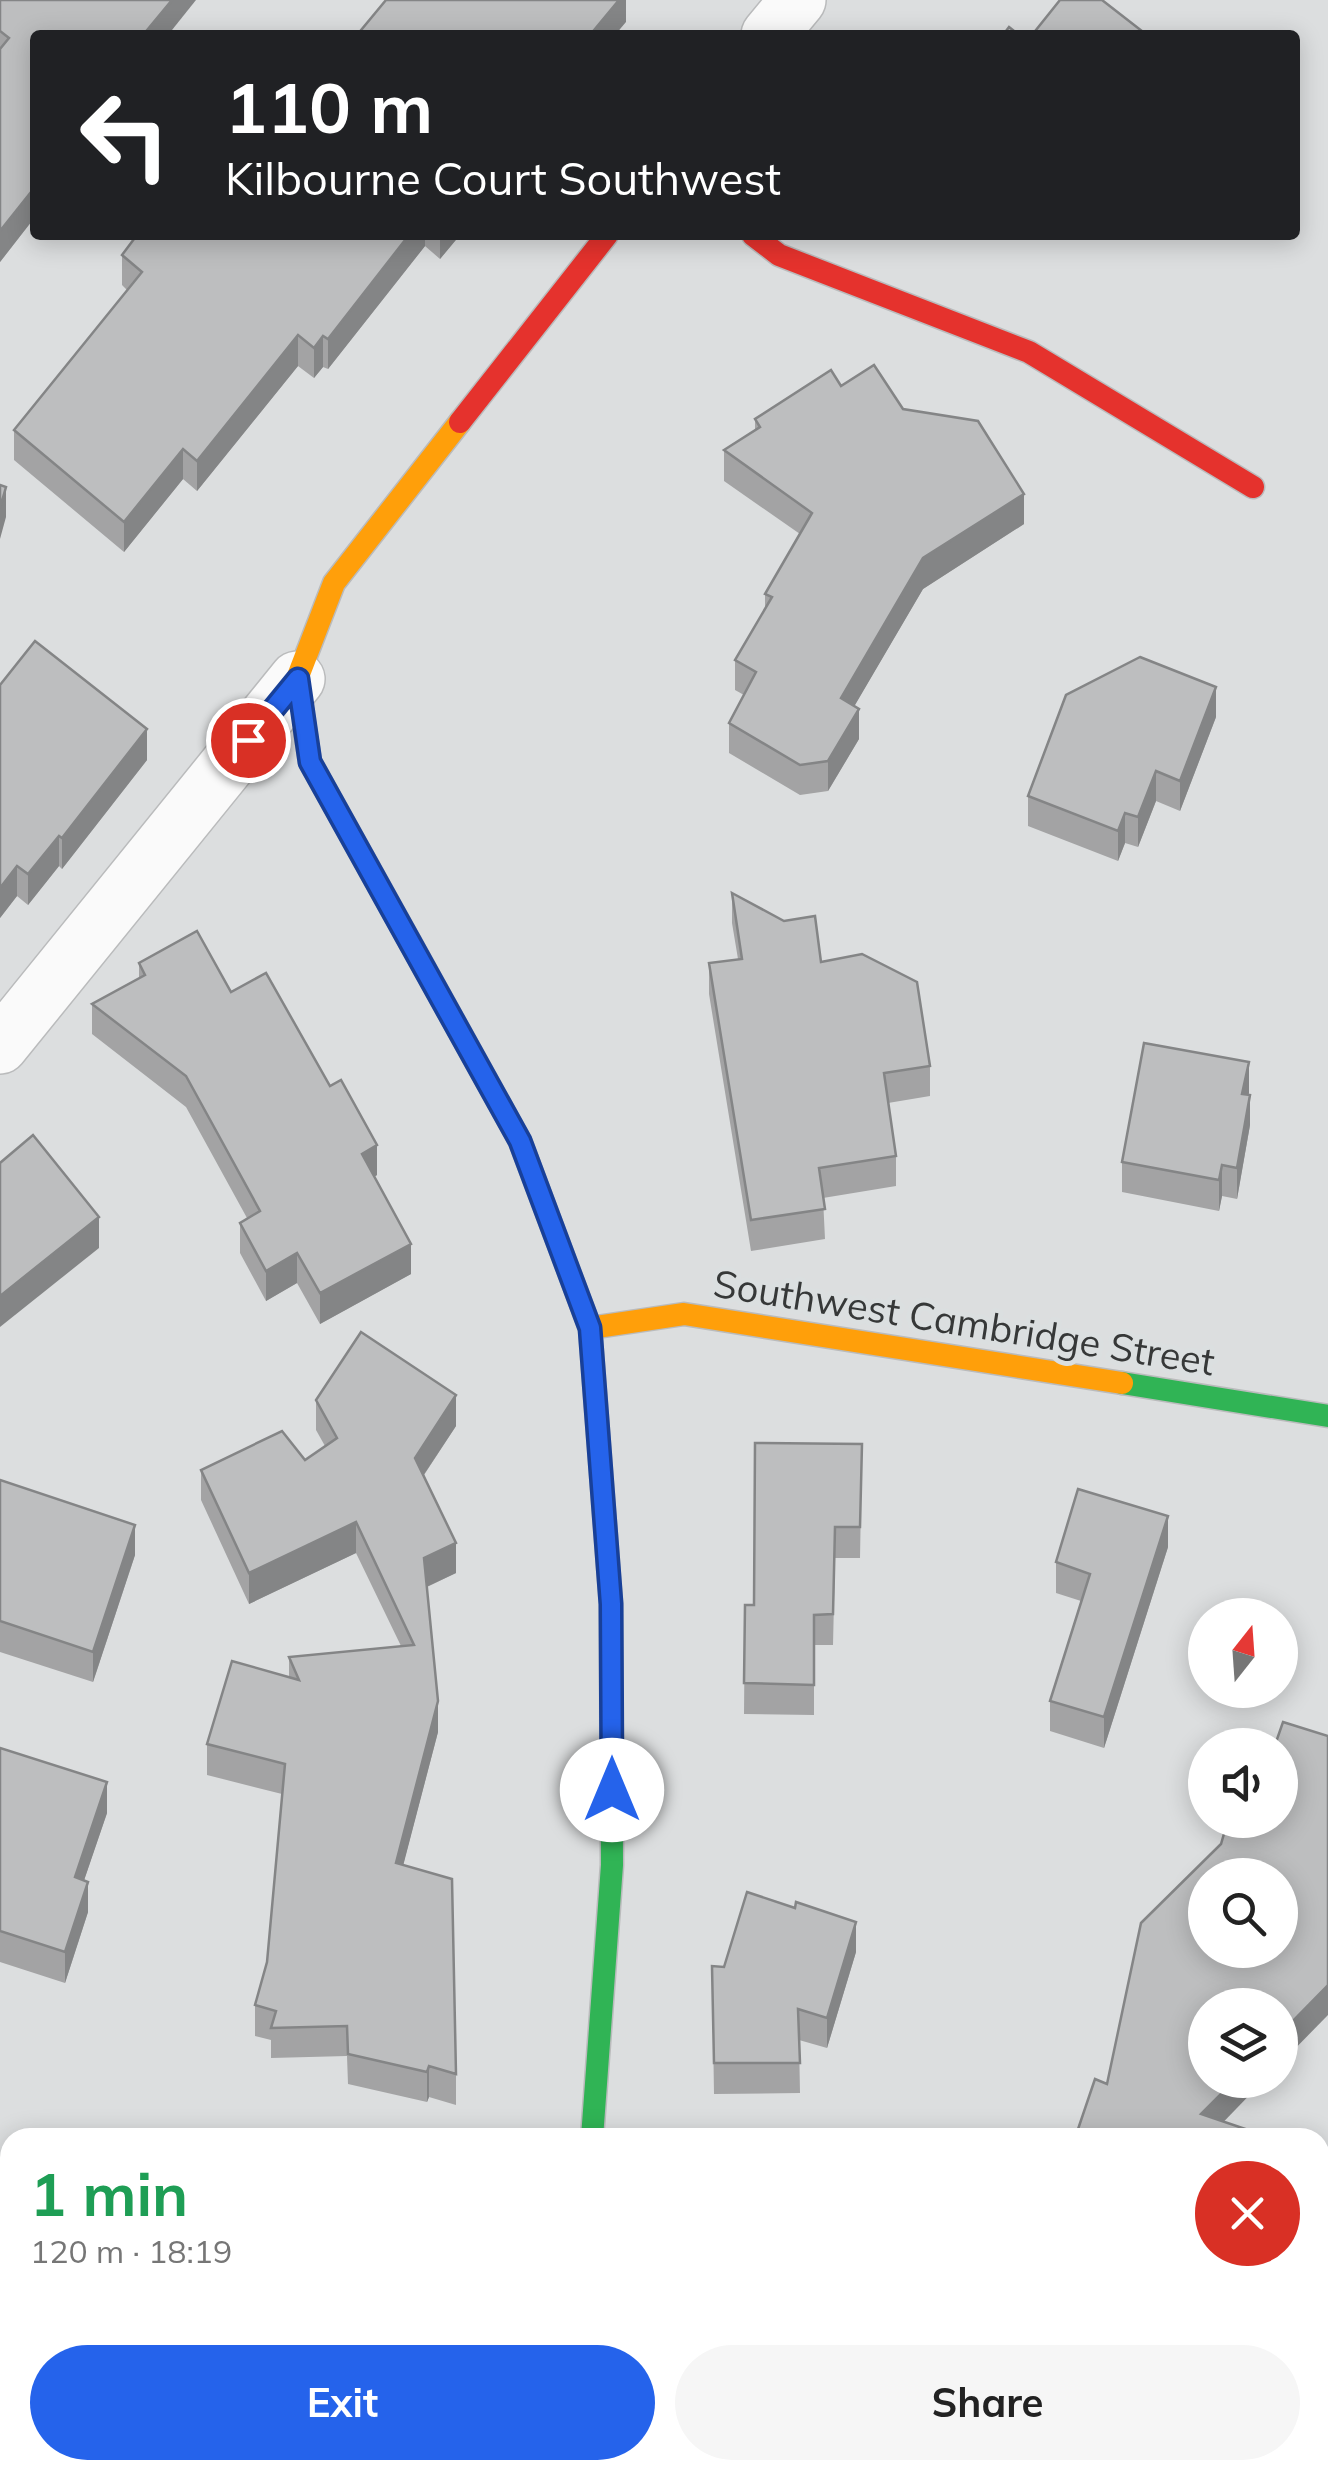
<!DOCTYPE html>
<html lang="en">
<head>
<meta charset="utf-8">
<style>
  :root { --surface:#fff; --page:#f6f6f6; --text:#222; --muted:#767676; --accent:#2563eb }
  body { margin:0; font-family:Mulish,sans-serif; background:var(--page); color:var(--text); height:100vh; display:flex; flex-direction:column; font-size:38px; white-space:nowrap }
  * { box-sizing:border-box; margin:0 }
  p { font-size:32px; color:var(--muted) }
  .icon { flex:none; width:55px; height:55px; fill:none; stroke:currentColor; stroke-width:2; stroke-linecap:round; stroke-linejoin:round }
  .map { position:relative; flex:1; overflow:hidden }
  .side { position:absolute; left:0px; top:2128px; width:1330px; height:352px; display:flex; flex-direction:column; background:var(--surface); border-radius:30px 30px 0 0; box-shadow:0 5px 25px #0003 }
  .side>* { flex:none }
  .banner { position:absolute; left:30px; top:30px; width:1270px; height:210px; border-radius:10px; box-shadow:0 5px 25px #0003; background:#202124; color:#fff; overflow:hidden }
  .needle { width:65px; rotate:17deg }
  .tools { position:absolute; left:1188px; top:1598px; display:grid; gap:20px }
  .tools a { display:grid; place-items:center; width:110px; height:110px; border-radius:50%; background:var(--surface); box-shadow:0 5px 25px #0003; font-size:50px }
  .pin { position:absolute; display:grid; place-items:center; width:85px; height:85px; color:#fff; margin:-42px; border:5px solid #fff; border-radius:50%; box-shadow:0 2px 10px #0007 }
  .me { position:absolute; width:110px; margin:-55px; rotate:0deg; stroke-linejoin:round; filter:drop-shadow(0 0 8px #0008) }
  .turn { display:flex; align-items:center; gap:35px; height:210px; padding:0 30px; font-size:45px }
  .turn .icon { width:130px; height:130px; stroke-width:2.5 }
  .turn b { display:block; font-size:70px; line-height:85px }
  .round { display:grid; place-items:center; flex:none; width:105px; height:105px; border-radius:52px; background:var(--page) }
  .headline { display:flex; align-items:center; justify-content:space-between; height:170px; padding:0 30px }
  h1 { font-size:60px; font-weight:700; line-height:75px; color:#1e9e55 }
  .button { display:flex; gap:20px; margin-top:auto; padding:20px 30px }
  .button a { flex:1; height:115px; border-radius:60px; background:var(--accent); color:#fff; font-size:40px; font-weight:700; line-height:115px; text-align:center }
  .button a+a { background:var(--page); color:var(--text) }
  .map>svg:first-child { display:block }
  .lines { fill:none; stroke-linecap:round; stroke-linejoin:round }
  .street-casing { stroke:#babbbc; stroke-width:58 }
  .fast-casing { stroke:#babbbc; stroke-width:25 }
  .slow-casing { stroke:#babbbc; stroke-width:25 }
  .jam-casing { stroke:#babbbc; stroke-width:25 }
  .street { stroke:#fafafa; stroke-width:55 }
  .fast { stroke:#30b455; stroke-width:22 }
  .slow { stroke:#ff9f0a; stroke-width:22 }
  .jam { stroke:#e5322d; stroke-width:22 }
  .wall { fill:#a3a3a4 }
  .shaded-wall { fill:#848586 }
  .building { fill:#bdbebf; stroke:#848586; stroke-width:2.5; fill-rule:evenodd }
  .route-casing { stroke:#184099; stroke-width:25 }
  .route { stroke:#2563eb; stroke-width:18 }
  .labels { text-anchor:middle; stroke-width:10; stroke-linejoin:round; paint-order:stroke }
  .street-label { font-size:38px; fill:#363838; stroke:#dbdfe0 }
</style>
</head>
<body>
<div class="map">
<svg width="1328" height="2479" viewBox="0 0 1328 2479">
  <rect width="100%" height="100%" fill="#dcdedf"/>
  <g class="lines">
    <defs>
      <g id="street">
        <path d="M769,35L798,0"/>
        <path d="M0,1046L297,679"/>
        <path d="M1266,2470L1295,2479"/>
        <path d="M537,2479L539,2470"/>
      </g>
      <g id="fast">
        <path d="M410,942L520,1141L590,1328L611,1604L612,1865L592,2138"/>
        <path d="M1122,1383L1328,1416"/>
      </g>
      <g id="slow">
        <path d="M410,942L310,762L297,679L334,583L460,422"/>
        <path d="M590,1328L684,1314L1122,1383"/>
      </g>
      <g id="jam">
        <path d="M753,235L779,255L1029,352L1253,487"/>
        <path d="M460,422L607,235"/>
      </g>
    </defs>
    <!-- street casing -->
    <use href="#street" class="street-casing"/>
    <!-- fast casing -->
    <use href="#fast" class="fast-casing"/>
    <!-- slow casing -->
    <use href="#slow" class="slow-casing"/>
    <!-- jam casing -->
    <use href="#jam" class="jam-casing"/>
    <!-- street -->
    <use href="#street" class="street"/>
    <!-- fast -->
    <use href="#fast" class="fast"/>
    <!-- slow -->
    <use href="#slow" class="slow"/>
    <!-- jam -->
    <use href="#jam" class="jam"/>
  </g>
  <!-- wall -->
  <g class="wall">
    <path d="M0,0L35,35V217L0,262Z"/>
    <path d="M137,235H460L440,259L425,246L328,369L323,367L314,378L298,366L197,491L183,479L124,552L14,460V430L127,290L122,285V255Z"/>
    <path d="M841,386L903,409L1024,524L923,589L854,706L859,739L828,791L800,795L729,753V723L744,695L735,690V660L765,609V594L800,534L724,481V450L755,431V419Z"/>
    <path d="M0,685L147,760L62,869L59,866L28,905L17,896L0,918Z"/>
    <path d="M1216,717L1180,811L1156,801L1138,847L1125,843L1118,861L1028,826V796Z"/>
    <path d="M732,893L821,962L930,1066V1096L888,1103L896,1156V1186L823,1198L825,1239L751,1251L709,994V963L738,959L732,923Z"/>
    <path d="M139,963L231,992L377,1175L374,1177L411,1274L320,1324L297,1283L266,1301L240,1253V1223L247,1218L186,1107L92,1034V1004L139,978Z"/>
    <path d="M1250,1125L1237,1199L1222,1196L1219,1211L1122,1192V1162Z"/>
    <path d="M316,1400L456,1426L424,1475L456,1573L427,1587L438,1732L403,1865L456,2074V2105L429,2097L427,2102L348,2084L347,2056L271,2058V2040L255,2036V2005L267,1962L282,1794L207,1775V1744L289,1677V1657L401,1646L356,1553L249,1604L201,1500V1470L305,1460L325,1446L316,1430Z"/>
    <path d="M862,1444L860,1558H835L833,1645H814V1715L744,1714L745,1605H754Z"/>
    <path d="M0,1480L135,1555L93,1682L0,1652Z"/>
    <path d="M1168,1547L1104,1748L1050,1731V1701L1081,1601L1056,1593V1562Z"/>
    <path d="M0,1748L107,1813L84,1880L88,1912L65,1983L0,1962Z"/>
    <path d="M856,1952L827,2048L799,2040L800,2093L714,2094L712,1966L724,1967Z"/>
  </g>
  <!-- shaded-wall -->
  <g class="shaded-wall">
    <path d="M172,0H196L168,35H143Z"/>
    <path d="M619,0H626V22L615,35H590Z"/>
    <path d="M35,187V217L0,262V231Z"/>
    <path d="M409,235H425V246L328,369V339Z"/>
    <path d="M440,235H460L440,259Z"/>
    <path d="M298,335V366L197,491V461Z"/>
    <path d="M323,336V367L314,378V348Z"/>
    <path d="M183,449V479L124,552V522Z"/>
    <path d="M6,487V517L0,539V508Z"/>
    <path d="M1024,494V524L923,589L841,729V698L923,558Z"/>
    <path d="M1216,687V717L1180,811V781Z"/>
    <path d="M859,709V739L828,791V761Z"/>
    <path d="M147,729V760L62,869V838Z"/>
    <path d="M1156,771V801L1138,847V817Z"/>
    <path d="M1125,813V843L1118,861V831Z"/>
    <path d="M59,836V866L28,905V874Z"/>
    <path d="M17,866V896L0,918V888Z"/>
    <path d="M1249,1062V1093L1242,1124V1094Z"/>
    <path d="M1250,1095V1125L1237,1199V1168Z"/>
    <path d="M377,1145V1175L362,1184V1154Z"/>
    <path d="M1222,1165V1196L1219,1211V1180Z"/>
    <path d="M99,1217V1248L0,1327V1296Z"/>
    <path d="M411,1244V1274L320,1324V1293Z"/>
    <path d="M297,1253V1283L266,1301V1271Z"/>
    <path d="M456,1395V1426L415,1488V1458Z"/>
    <path d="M1168,1516V1547L1104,1748V1717Z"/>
    <path d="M356,1522V1553L249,1604V1573Z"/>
    <path d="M135,1525V1555L93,1682V1652Z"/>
    <path d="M456,1543V1573L424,1588V1558Z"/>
    <path d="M438,1701V1732L396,1893V1863Z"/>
    <path d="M107,1782V1813L75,1907V1877Z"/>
    <path d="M88,1882V1912L65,1983V1952Z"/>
    <path d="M856,1922V1952L827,2048V2018Z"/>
    <path d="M1328,1985V2015L1280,2064V2034Z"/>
    <path d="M429,2066V2097L427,2102V2072Z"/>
    <path d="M1235,2080H1264L1208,2138L1201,2114Z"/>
    <path d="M958,2470H967L966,2479H954Z"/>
  </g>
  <!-- building -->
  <g class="building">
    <path d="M0,0H172L143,35H35V187L0,231V49L9,38L0,31Z"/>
    <path d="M386,0H619L590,35H547L545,34L544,35H357Z"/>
    <path d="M1060,0H1102L1147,35H1032Z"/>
    <path d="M1009,27L1019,35H1003Z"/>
    <path d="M137,235H409L328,339L323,336L314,348L298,335L197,461L183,449L124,522L14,430L142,272L122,255Z"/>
    <path d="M874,365L903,409L978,421L1024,494L923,558L841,698L859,709L828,761L800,765L729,723L756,672L735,660L772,597L765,594L812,513L724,450L760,427L755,419L831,370L841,386Z"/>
    <path d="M0,485L6,487L0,508Z"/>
    <path d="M35,641L147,729L62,838L59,836L28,874L17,866L0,888V685Z"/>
    <path d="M1140,657L1216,687L1180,781L1156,771L1138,817L1125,813L1118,831L1028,796L1066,695Z"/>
    <path d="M732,893L784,921L815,916L821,962L862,954L917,982L930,1066L884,1073L896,1156L819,1168L825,1209L751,1220L709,963L742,959Z"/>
    <path d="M197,931L231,992L266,973L330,1086L341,1080L377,1145L362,1154L411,1244L320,1293L297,1253L266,1271L240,1223L260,1211L186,1076L92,1004L145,975L139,963Z"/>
    <path d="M1144,1043L1249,1062L1242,1094L1250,1095L1237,1168L1222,1165L1219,1180L1122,1162Z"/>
    <path d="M33,1135L99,1217L0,1296V1163Z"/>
    <path d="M361,1332L456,1395L415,1458L456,1543L424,1558L438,1701L396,1863L452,1879L456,2074L429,2066L427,2072L348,2054L347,2026L271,2028L276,2011L255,2005L267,1962L285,1764L207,1744L232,1661L299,1680L289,1657L414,1645L356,1522L249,1573L201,1470L282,1431L305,1460L337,1438L316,1400Z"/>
    <path d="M755,1443L862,1444L860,1527H835L833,1614L814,1615V1685L744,1683L745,1605H754Z"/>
    <path d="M0,1480L135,1525L93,1652L0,1621Z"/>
    <path d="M1078,1489L1168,1516L1104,1717L1050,1701L1090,1574L1056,1562Z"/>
    <path d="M1283,1722L1328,1736V1985L1280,2034V2005H1205V2080H1235L1201,2114L1266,2136L1265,2138H1075L1095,2079L1107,2084L1141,1923L1221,1844L1228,1820H1280V1745H1275ZM1205,1875H1280V1950H1205Z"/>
    <path d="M0,1748L107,1782L75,1877L88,1882L65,1952L0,1931Z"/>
    <path d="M747,1892L795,1908L796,1902L856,1922L827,2018L798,2009L800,2063H714L712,1966L724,1967Z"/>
    <path d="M783,2470H958L954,2479H780Z"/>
  </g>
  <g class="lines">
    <defs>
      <path id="route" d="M248,740L298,679L310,762L520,1141L590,1328L611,1604L612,1790"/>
    </defs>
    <!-- route casing -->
    <use href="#route" class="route-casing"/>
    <!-- route -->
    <use href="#route" class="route"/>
  </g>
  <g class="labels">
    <!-- street labels -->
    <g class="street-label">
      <text transform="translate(964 1323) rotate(9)" y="13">Southwest Cambridge Street</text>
    </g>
  </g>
</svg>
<div class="tools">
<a><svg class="needle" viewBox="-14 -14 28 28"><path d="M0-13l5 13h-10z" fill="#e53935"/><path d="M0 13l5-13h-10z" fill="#767676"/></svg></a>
<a><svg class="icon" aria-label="sound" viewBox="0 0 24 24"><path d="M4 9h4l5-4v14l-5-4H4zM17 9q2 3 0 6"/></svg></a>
<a><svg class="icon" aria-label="search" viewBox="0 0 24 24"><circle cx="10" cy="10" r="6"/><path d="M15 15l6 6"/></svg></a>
<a><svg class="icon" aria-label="layers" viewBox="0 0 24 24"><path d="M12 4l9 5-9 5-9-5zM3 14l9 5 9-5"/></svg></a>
</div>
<div class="pin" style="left:248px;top:740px;background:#d93025"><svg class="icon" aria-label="arrive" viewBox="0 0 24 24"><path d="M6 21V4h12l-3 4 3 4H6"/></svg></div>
<svg class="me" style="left:612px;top:1790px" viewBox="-20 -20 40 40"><circle r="19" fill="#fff"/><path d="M0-13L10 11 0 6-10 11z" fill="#2563eb"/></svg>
<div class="banner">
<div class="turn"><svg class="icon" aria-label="left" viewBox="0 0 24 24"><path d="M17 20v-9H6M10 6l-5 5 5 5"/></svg><div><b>110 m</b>Kilbourne Court Southwest</div></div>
</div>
<section class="side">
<div class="headline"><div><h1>1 min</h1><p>120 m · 18:19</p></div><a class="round" style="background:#d93025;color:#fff"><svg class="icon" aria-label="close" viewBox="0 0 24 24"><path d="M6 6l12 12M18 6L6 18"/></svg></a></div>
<div class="button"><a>Exit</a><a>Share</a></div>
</section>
</div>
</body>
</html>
